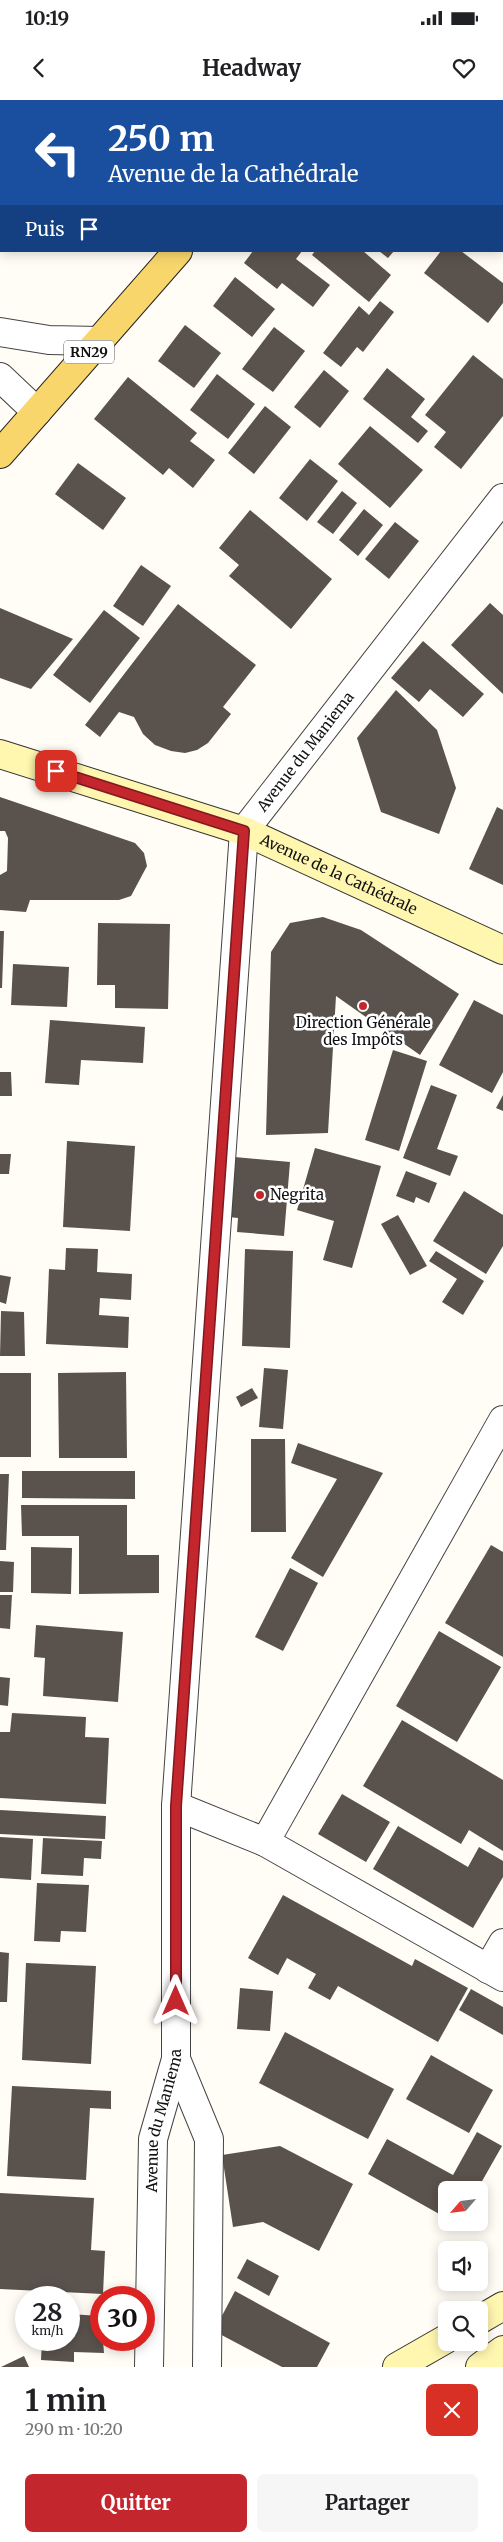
<!DOCTYPE html>
<html lang="fr">
<head>
<meta charset="utf-8">
<style>
  :root { --surface:#fff; --page:#f6f6f6; --text:#202124; --muted:#757577; --accent:#c4262e }
  body { margin:0; font-family:Merriweather,serif; background:var(--page); color:var(--text); height:100vh; display:flex; flex-direction:column; font-size:19px; white-space:nowrap }
  * { box-sizing:border-box; margin:0 }
  p { font-size:16px; color:var(--muted) }
  .icon { flex:none; width:28px; height:28px; fill:none; stroke:currentColor; stroke-width:2; stroke-linecap:round; stroke-linejoin:round }
  .map { position:relative; height:2267px; overflow:hidden }
  .side { display:flex; flex-direction:column; background:var(--surface); flex:1 }
  .side>* { flex:none }
  .guide { position:absolute; left:0px; top:0px; width:504px; height:152px; box-shadow:0 2px 12px #0003; background:#1a4fa0; color:#fff; overflow:hidden }
  .needle { width:32px; rotate:242deg }
  .tools { position:absolute; left:438px; top:2081px; display:grid; gap:10px }
  .tools a { display:grid; place-items:center; width:50px; height:50px; border-radius:8px; background:var(--surface); box-shadow:0 2px 12px #0003; font-size:25px }
  .speed { position:absolute; left:15px; top:2186px; display:flex; gap:10px; font-size:25px; font-weight:700; text-align:center }
  .speed>* { display:grid; place-content:center; width:65px; height:65px; border-radius:50%; background:var(--surface); box-shadow:0 2px 12px #0003; line-height:1 }
  .speed small { font-size:12px; font-weight:400 }
  .speed .limit { border:8px solid #d22; background:#fff; color:#111 }
  .pin { position:absolute; display:grid; place-items:center; width:42px; height:42px; color:#fff; margin:-21px; border-radius:10px; box-shadow:0 2px 8px #0006 }
  .me { position:absolute; width:55px; margin:-28px; rotate:0deg; stroke-linejoin:round; filter:drop-shadow(0 0 4px #0008) }
  .turn { display:flex; align-items:center; gap:18px; height:105px; padding:0 25px; font-size:22px }
  .turn .icon { width:65px; height:65px; stroke-width:2.5 }
  .turn b { display:block; font-size:35px; line-height:42px }
  .then { display:flex; align-items:center; height:48px; padding:0 25px; background:#0003; gap:10px; font-size:19px }
  .round { display:grid; place-items:center; flex:none; width:52px; height:52px; border-radius:8px; background:var(--page) }
  .headline { display:flex; align-items:center; justify-content:space-between; height:85px; padding:0 25px }
  h1 { font-size:30px; font-weight:700; line-height:38px }
  .button { display:flex; gap:10px; margin-top:auto; padding:10px 25px }
  .button a { flex:1; height:58px; border-radius:8px; background:var(--accent); color:#fff; font-size:20px; font-weight:700; line-height:58px; text-align:center }
  .button a+a { background:var(--page); color:var(--text) }
  .status { display:flex; justify-content:space-between; align-items:center; height:35px; padding:0 25px; background:var(--surface); direction:ltr }
  .status svg { height:14px; fill:currentColor }
  header { display:flex; justify-content:space-between; align-items:center; height:65px; padding:0 25px; background:var(--surface); font-size:22px; font-weight:700 }
  .map>svg:first-child { display:block }
  .building { fill:#5a524d }
  .lines { fill:none; stroke-linecap:round; stroke-linejoin:round }
  .street-casing { stroke:#444; stroke-width:30 }
  .secondary-casing { stroke:#333; stroke-width:30 }
  .primary-casing { stroke:#222; stroke-width:30 }
  .street { stroke:#fff; stroke-width:28 }
  .secondary { stroke:#fff6b0; stroke-width:28 }
  .primary { stroke:#f9d66b; stroke-width:28 }
  .route-casing { stroke:#7f191e; stroke-width:12 }
  .route { stroke:#c4262e; stroke-width:9 }
  .poi-dot { fill:#c4262e; stroke:#fff; stroke-width:2 }
  .labels { text-anchor:middle; stroke-width:5; stroke-linejoin:round; paint-order:stroke }
  .shield { fill:#fff; stroke:#585858; stroke-width:1 }
  .shield-label { font-size:14px; font-weight:bold; fill:#111 }
  .street-label { font-size:15px; fill:#111; stroke:#fff }
  .poi-label { font-size:15px; fill:#111; stroke:#fff }
</style>
</head>
<body>
<div class="status"><b>10:19</b><svg viewBox="0 0 49 12"><path d="M0 12V9h3v3zM5 12V6h3v6zM10 12V3h3v9zM15 12V0h3v12zM26 1h20v11H26zM47 4h2v5h-2z"/></svg></div>
<header><svg class="icon" aria-label="back" viewBox="0 0 24 24"><path d="M15 5l-7 7 7 7"/></svg>Headway<svg class="icon" aria-label="heart" viewBox="0 0 24 24"><path d="M12 20l-8-8c-3-5 5-10 8-4 3-6 11-1 8 4z"/></svg></header>
<div class="map">
<svg width="503" height="2267" viewBox="0 0 503 2267">
  <rect width="100%" height="100%" fill="#fffdf5"/>
  <!-- building -->
  <g class="building">
    <path d="M253,151H302L296,159L330,185L313,207L282,183L277,189L244,163Z"/>
    <path d="M315,151H363L391,175L369,202L312,155Z"/>
    <path d="M379,151H394L388,158Z"/>
    <path d="M441,151H461L503,183V203L488,223L424,173Z"/>
    <path d="M235,177L275,209L252,237L213,206Z"/>
    <path d="M380,201L394,212L363,252L357,247L341,267L323,253L359,206L369,215Z"/>
    <path d="M185,225L221,253L194,288L158,261Z"/>
    <path d="M274,227L305,251L273,292L242,269Z"/>
    <path d="M473,255L503,279V316L461,369L434,347L446,332L425,315Z"/>
    <path d="M387,268L425,299L411,317L428,331L418,343L363,299Z"/>
    <path d="M324,270L349,291L320,328L294,307Z"/>
    <path d="M217,274L255,304L228,339L190,310Z"/>
    <path d="M128,277L197,333L190,341L215,360L193,388L169,368L163,375L94,319Z"/>
    <path d="M265,306L291,327L254,374L228,353Z"/>
    <path d="M370,326L423,370L390,408L338,364Z"/>
    <path d="M310,359L338,381L307,421L279,398Z"/>
    <path d="M78,363L126,398L103,430L55,394Z"/>
    <path d="M342,391L357,403L333,434L317,422Z"/>
    <path d="M364,409L383,425L358,456L339,440Z"/>
    <path d="M250,410L332,479L291,529L229,476L239,465L219,448Z"/>
    <path d="M395,422L419,441L389,479L365,459Z"/>
    <path d="M141,465L171,486L143,526L113,506Z"/>
    <path d="M490,503L503,515V594L451,545Z"/>
    <path d="M178,504L256,565L223,607L231,614L208,643L197,650L185,653L171,651L155,645L143,634L134,617L119,612L100,637L85,625Z"/>
    <path d="M0,508L73,539L31,589L0,578Z"/>
    <path d="M104,510L140,538L90,603L53,575Z"/>
    <path d="M423,541L484,594L463,617L430,589L419,602L391,578Z"/>
    <path d="M396,590L437,630L456,688L439,734L381,712L357,638Z"/>
    <path d="M0,697L135,743L144,753L147,766L131,796L119,800H30L26,812L0,810V775L7,771L8,738L5,731H0Z"/>
    <path d="M497,707L503,710V785L469,769Z"/>
    <path d="M323,817L361,830L459,894L420,955L336,896L328,1033L266,1035L271,852L290,823Z"/>
    <path d="M98,823L170,824L168,909L115,908V885H97Z"/>
    <path d="M0,831H4L2,888H0Z"/>
    <path d="M13,864L69,867L67,907L11,905Z"/>
    <path d="M474,900L503,915V972L492,993L439,965Z"/>
    <path d="M50,920L145,927L143,963L81,960L79,985L45,983Z"/>
    <path d="M393,950L427,961L399,1051L365,1040Z"/>
    <path d="M0,972H11L12,996H0Z"/>
    <path d="M431,985L457,995L437,1049L458,1056L450,1076L403,1058Z"/>
    <path d="M503,995V1011L496,1008Z"/>
    <path d="M67,1041L135,1046L130,1131L63,1127Z"/>
    <path d="M315,1048L381,1066L352,1168L323,1160L334,1121L297,1110Z"/>
    <path d="M0,1054H11L9,1074H0Z"/>
    <path d="M224,1056L290,1062L284,1136L237,1132L238,1118L219,1116Z"/>
    <path d="M406,1071L437,1083L429,1103L416,1097L414,1103L396,1096Z"/>
    <path d="M464,1091L503,1115V1146L486,1174L433,1141Z"/>
    <path d="M398,1115L427,1166L410,1175L381,1124Z"/>
    <path d="M66,1148L98,1149L97,1172L132,1174L131,1200L100,1198L99,1215L129,1217L128,1248L46,1244L49,1169L65,1170Z"/>
    <path d="M245,1149L293,1151L290,1248L242,1246Z"/>
    <path d="M436,1151L484,1181L463,1215L442,1202L457,1179L429,1161Z"/>
    <path d="M0,1175L11,1177L6,1204L0,1202Z"/>
    <path d="M1,1211L24,1212L25,1256H0Z"/>
    <path d="M264,1268L288,1270L283,1329L259,1327Z"/>
    <path d="M126,1272L127,1358H59L58,1273Z"/>
    <rect x="0" y="1273" width="31" height="84"/>
    <path d="M252,1288L258,1298L241,1307L236,1297Z"/>
    <path d="M251,1339H285L286,1432H251Z"/>
    <path d="M298,1343L383,1373L323,1477L291,1458L337,1379L291,1363Z"/>
    <path d="M22,1371H135V1399L22,1398Z"/>
    <path d="M0,1374H9L6,1450H0Z"/>
    <path d="M21,1405H127V1455H159V1493L79,1494V1436H22Z"/>
    <path d="M491,1445L503,1452V1557L445,1523Z"/>
    <path d="M31,1447L72,1448L71,1494L31,1493Z"/>
    <path d="M0,1461L14,1462L13,1492H0Z"/>
    <path d="M290,1468L318,1483L283,1551L255,1537Z"/>
    <path d="M0,1495H12L10,1529L0,1528Z"/>
    <path d="M36,1525L123,1532L118,1602L43,1596L45,1558L34,1557Z"/>
    <path d="M439,1531L501,1567L457,1642L396,1606Z"/>
    <path d="M0,1577L10,1578L8,1606L0,1605Z"/>
    <path d="M12,1613L86,1617L85,1637L109,1638L106,1704L0,1698V1632H10Z"/>
    <path d="M402,1620L503,1680V1751L469,1730L461,1744L363,1686Z"/>
    <path d="M342,1694L390,1722L366,1762L318,1734Z"/>
    <path d="M0,1710L106,1716L105,1739L0,1734Z"/>
    <path d="M398,1726L468,1767L479,1747L503,1761V1777L473,1828L373,1769Z"/>
    <path d="M0,1737L33,1739L31,1780L0,1778Z"/>
    <path d="M43,1738L102,1741L101,1759L84,1758L83,1776L41,1774Z"/>
    <path d="M37,1783L89,1785L86,1832L61,1831L60,1842L34,1841Z"/>
    <path d="M283,1795L412,1866L415,1859L468,1888L438,1942L338,1886L330,1900L308,1888L316,1874L287,1858L278,1875L248,1858Z"/>
    <path d="M0,1852L9,1853L7,1902H0Z"/>
    <path d="M26,1863L96,1866L91,1964L22,1960Z"/>
    <path d="M240,1888L273,1891L270,1931L237,1929Z"/>
    <path d="M471,1889L503,1907V1935L459,1910Z"/>
    <path d="M285,1932L394,1989L368,2039L259,1983Z"/>
    <path d="M431,1955L493,1990L469,2033L406,1999Z"/>
    <path d="M12,1986L111,1991V2009L90,2008L86,2080L7,2076Z"/>
    <path d="M477,2032L502,2046L477,2090H446V2105L441,2115L368,2074L387,2039L453,2075Z"/>
    <path d="M280,2046L353,2084L319,2151L263,2122L233,2127L222,2055Z"/>
    <path d="M0,2093L94,2098L91,2150L105,2151L103,2194L0,2189Z"/>
    <path d="M247,2159L279,2176L269,2196L237,2178Z"/>
    <path d="M235,2191L330,2243L317,2267H282L214,2231Z"/>
    <path d="M69,2214L101,2216L104,2253L74,2252V2262L41,2260L42,2240H69Z"/>
    <path d="M24,2256L29,2267H1Z"/>
  </g>
  <g class="lines">
    <defs>
      <g id="street">
        <path d="M0,232L49,240L99,241"/>
        <path d="M0,277L37,312"/>
        <path d="M176,1706L265,1742L503,1877"/>
        <path d="M265,1742L503,1320"/>
        <path d="M488,1869L503,1843"/>
        <path d="M176,1959L209,2039L207,2267"/>
        <path id="s1" d="M149,2267L153,2039L176,1959V1706L244,731L503,398"/>
      </g>
      <g id="secondary">
        <path id="s2" d="M0,654L244,731L503,850"/>
        <path d="M479,2220L503,2206"/>
        <path d="M397,2267L446,2239"/>
        <path d="M480,2267L503,2250"/>
      </g>
      <g id="primary">
        <path d="M312,1L313,0"/>
        <path d="M0,354L178,151"/>
      </g>
    </defs>
    <!-- street casing -->
    <use href="#street" class="street-casing"/>
    <!-- secondary casing -->
    <use href="#secondary" class="secondary-casing"/>
    <!-- primary casing -->
    <use href="#primary" class="primary-casing"/>
    <!-- street -->
    <use href="#street" class="street"/>
    <!-- secondary -->
    <use href="#secondary" class="secondary"/>
    <!-- primary -->
    <use href="#primary" class="primary"/>
  </g>
  <g class="lines">
    <defs>
      <path id="route" d="M56,671L244,731L176,1706V1901"/>
    </defs>
    <!-- route casing -->
    <use href="#route" class="route-casing"/>
    <!-- route -->
    <use href="#route" class="route"/>
  </g>
  <!-- markers -->
  <g class="poi-dot">
    <circle cx="363" cy="906" r="5"/>
    <circle cx="260" cy="1095" r="5"/>
  </g>
  <g class="labels">
    <!-- shield labels -->
    <rect class="shield" x="64" y="240.5" width="50" height="23" rx="4"/>
    <g class="shield-label">
      <text x="89" y="257">RN29</text>
    </g>
    <!-- street labels -->
    <g class="street-label">
      <text dy="5" stroke="none"><textPath href="#s1" startOffset="1642">Avenue du Maniema</textPath></text>
      <text dy="5" stroke="none"><textPath href="#s2" startOffset="360">Avenue de la Cathédrale</textPath></text>
      <text dy="5" stroke="none"><textPath href="#s1" startOffset="248">Avenue du Maniema</textPath></text>
    </g>
    <!-- poi labels -->
    <g class="poi-label">
      <text x="363" y="928">Direction Générale<tspan x="363" dy="17">des Impôts</tspan></text>
      <text x="270" y="1100" text-anchor="start">Negrita</text>
    </g>
  </g>
</svg>
<div class="tools">
<a><svg class="needle" viewBox="-14 -14 28 28"><path d="M0-13l5 13h-10z" fill="#e53935"/><path d="M0 13l5-13h-10z" fill="#757577"/></svg></a>
<a><svg class="icon" aria-label="sound" viewBox="0 0 24 24"><path d="M4 9h4l5-4v14l-5-4H4zM17 9q2 3 0 6"/></svg></a>
<a><svg class="icon" aria-label="search" viewBox="0 0 24 24"><circle cx="10" cy="10" r="6"/><path d="M15 15l6 6"/></svg></a>
</div>
<div class="speed"><div>28<small>km/h</small></div><div class="limit">30</div></div>
<div class="pin" style="left:56px;top:671px;background:#d93025"><svg class="icon" aria-label="arrive" viewBox="0 0 24 24"><path d="M6 21V4h12l-3 4 3 4H6"/></svg></div>
<svg class="me" style="left:176px;top:1901px" viewBox="-20 -20 40 40"><path d="M0-17L14 15 0 8-14 15z" fill="#c4262e" stroke="#fff" stroke-width="4"/></svg>
<div class="guide">
<div class="turn"><svg class="icon" aria-label="left" viewBox="0 0 24 24"><path d="M17 20v-9H6M10 6l-5 5 5 5"/></svg><div><b>250 m</b>Avenue de la Cathédrale</div></div>
<div class="then">Puis<svg class="icon" aria-label="arrive" viewBox="0 0 24 24"><path d="M6 21V4h12l-3 4 3 4H6"/></svg></div>
</div>
</div>
<section class="side">
<div class="headline"><div><h1>1 min</h1><p>290 m · 10:20</p></div><a class="round" style="background:#d93025;color:#fff"><svg class="icon" aria-label="close" viewBox="0 0 24 24"><path d="M6 6l12 12M18 6L6 18"/></svg></a></div>
<div class="button"><a>Quitter</a><a>Partager</a></div>
</section>
</body>
</html>
